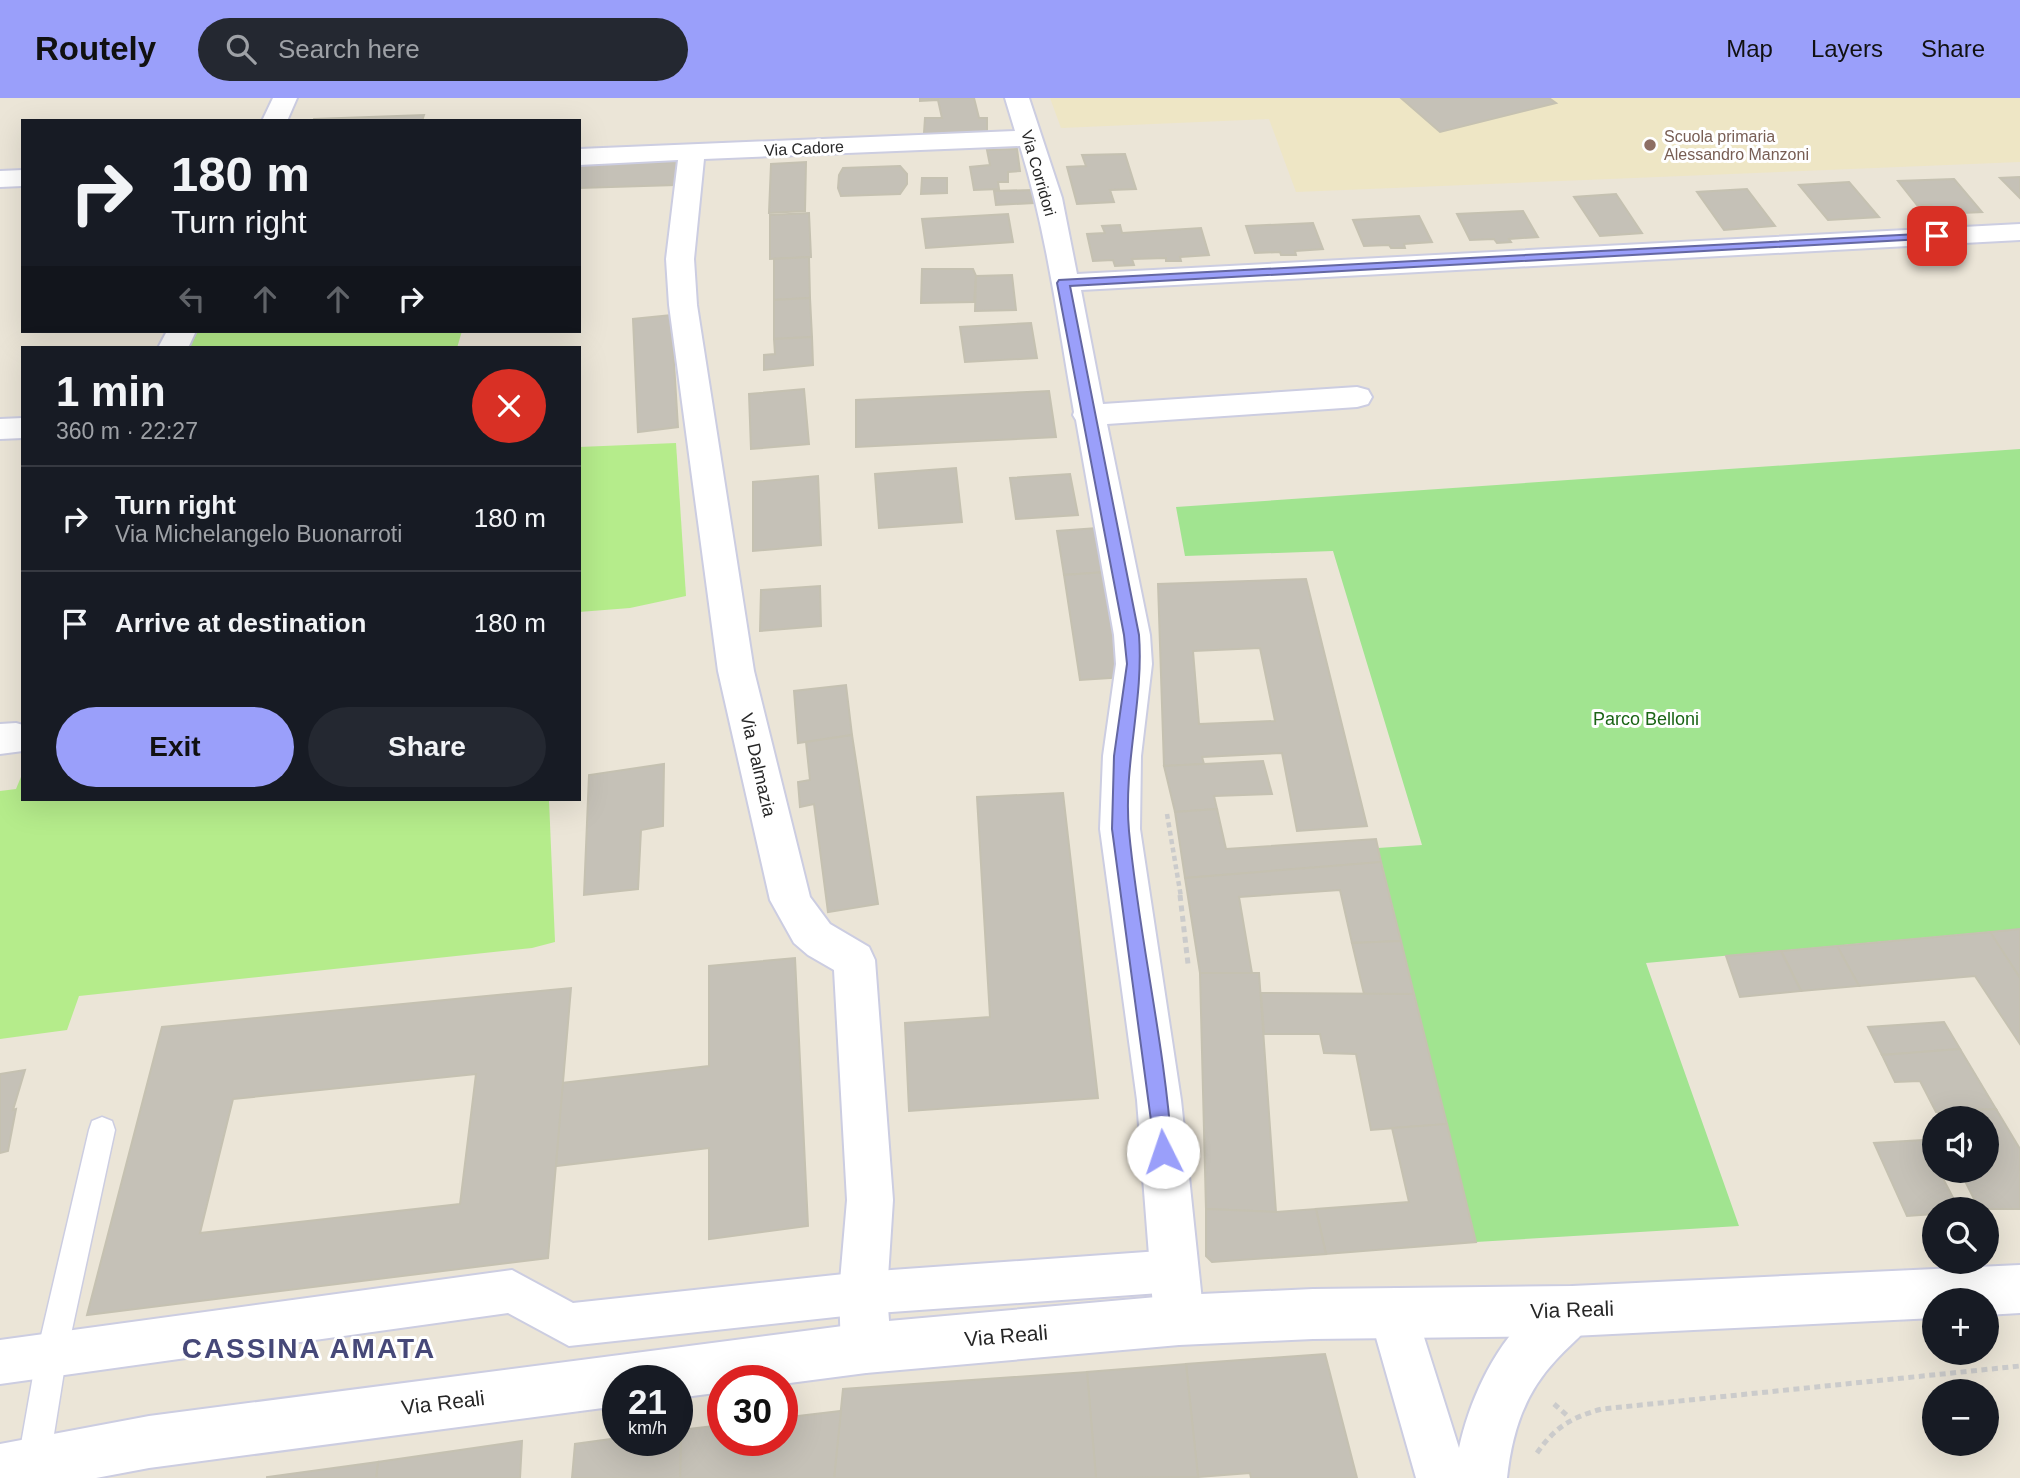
<!DOCTYPE html>
<html lang="en">
<head>
<meta charset="utf-8">
<style>
  :root { --surface:#171b24; --page:#242831; --text:#f1f3f6; --muted:#9ea1a6; --line:#363941; --accent:#9a9ffa }
  body { margin:0; font-family:Arial,sans-serif; background:var(--page); color:var(--text); height:100vh; display:flex; flex-direction:column; font-size:26px; white-space:nowrap }
  * { box-sizing:border-box; margin:0 }
  p { font-size:23px; color:var(--muted) }
  .icon { flex:none; width:38px; height:38px; fill:none; stroke:currentColor; stroke-width:2; stroke-linecap:round; stroke-linejoin:round }
  .map { position:relative; flex:1; overflow:hidden }
  .drawer { position:absolute; left:21px; top:248px; width:560px; height:455px; display:flex; flex-direction:column; background:var(--surface); border-radius:0px; box-shadow:0 7px 28px #0002 }
  .drawer>* { flex:none }
  .top-card { position:absolute; left:21px; top:21px; width:560px; height:214px; border-radius:0px; box-shadow:0 7px 28px #0002; background:#171b24; color:var(--text); overflow:hidden }
  .fabs { position:absolute; left:1922px; top:1008px; display:grid; gap:14px }
  .fabs a { display:grid; place-items:center; width:77px; height:77px; border-radius:50%; background:var(--surface); box-shadow:0 7px 28px #0002; font-size:35px }
  .speed { position:absolute; left:602px; top:1267px; display:flex; gap:14px; font-size:35px; font-weight:700; text-align:center }
  .speed>* { display:grid; place-content:center; width:91px; height:91px; border-radius:50%; background:var(--surface); box-shadow:0 7px 28px #0002; line-height:1 }
  .speed small { font-size:18px; font-weight:400 }
  .speed .limit { border:10px solid #d22; background:#fff; color:#111 }
  .pin { position:absolute; display:grid; place-items:center; width:60px; height:60px; color:#fff; margin:-30px; border-radius:14px; box-shadow:0 4px 10px #0006 }
  .me { position:absolute; width:77px; margin:-38px; rotate:356deg; stroke-linejoin:round; filter:drop-shadow(0 0 5px #0008) }
  .turn { display:flex; align-items:center; gap:24px; height:147px; padding:0 35px; font-size:32px }
  .turn .icon { width:91px; height:91px; stroke-width:2.5 }
  .turn b { display:block; font-size:49px; line-height:60px }
  .lanes { display:flex; align-items:center; height:66px; padding:0 35px; background:#0003; justify-content:center; gap:35px; direction:ltr }
  .lanes .off { opacity:.35 }
  .round { display:grid; place-items:center; flex:none; width:74px; height:74px; border-radius:37px; background:var(--page) }
  .head { display:flex; align-items:center; justify-content:space-between; height:119px; padding:0 35px }
  h1 { font-size:42px; font-weight:800; line-height:52px }
  .action { display:flex; gap:14px; margin-top:auto; padding:14px 35px }
  .action a { flex:1; height:80px; border-radius:42px; background:var(--accent); color:#111; font-size:28px; font-weight:800; line-height:80px; text-align:center }
  .action a+a { background:var(--page); color:var(--text) }
  ul { padding:0; list-style:none }
  li { display:flex; align-items:center; gap:21px; height:105px; padding:0 35px; border-top:2px solid var(--line) }
  li div { flex:1 }
  li b { display:block; font-size:26px }
  li em { font-style:normal }
  header { display:flex; align-items:center; gap:42px; box-sizing:border-box; height:98px; padding:0 35px; background:var(--accent); color:#111 }
  header strong { font-size:33px }
  nav { display:flex; gap:38px; margin-inline-start:auto; font-size:24px }
  .search { width:490px; height:63px; background:var(--page); display:flex; align-items:center; gap:18px; box-sizing:border-box; padding:0 24px; border-radius:38px; color:var(--muted); font-size:26px }
  .map>svg:first-child { display:block }
  .education { fill:#eee6c5 }
  .green { fill:#a1e490 }
  .pitch { fill:#b5ec8b }
  .building { fill:#c5c1b7; stroke:#c5c1b1; stroke-width:2; fill-rule:evenodd }
  .lines { fill:none; stroke-linecap:round; stroke-linejoin:round }
  .service-casing { stroke:#cccde1; stroke-width:3 }
  .pedestrian-casing { stroke:#cccde1; stroke-width:4 }
  .minor-casing { stroke:#cccde1; stroke-width:4 }
  .secondary-casing { stroke:#cccde1; stroke-width:4 }
  .path-far1 { stroke:#cbcbcb; stroke-width:4.5; stroke-dasharray:5 3.5; stroke-linecap:butt }
  .path { stroke:#cbcbcb; stroke-width:5; stroke-dasharray:6 4.5; stroke-linecap:butt }
  .service { fill:#fff; fill-rule:evenodd }
  .pedestrian { fill:#fff; fill-rule:evenodd }
  .minor { fill:#fff; fill-rule:evenodd }
  .secondary { fill:#fff; fill-rule:evenodd }
  .route { fill:#9a9ffa; stroke:#6467a2; stroke-width:2 }
  .education-dot { fill:#8d6e63; stroke:#fff; stroke-width:2.5 }
  .labels { text-anchor:middle; stroke-width:6; stroke-linejoin:round; paint-order:stroke }
  .far-education-label { font-size:16px; fill:#785e54; stroke:#fff; text-anchor:start }
  .far-street-label { font-size:16px; fill:#272727; stroke:#fff }
  .park-label { font-size:18px; fill:#1b6516; stroke:#fff }
  .street-label { font-size:18px; fill:#272727; stroke:#fff }
  .near-street-label { font-size:21px; fill:#272727; stroke:#fff }
  .near-district-label { font-size:28px; font-weight:bold; letter-spacing:2px; fill:#464878; stroke:#fff }
</style>
</head>
<body>
<header>
<strong>Routely</strong>
<div class="search"><svg class="icon" aria-label="search" viewBox="0 0 24 24"><circle cx="10" cy="10" r="6"/><path d="M15 15l6 6"/></svg>Search here</div>
<nav><a>Map</a><a>Layers</a><a>Share</a></nav>
</header>
<div class="map">
<svg width="2020" height="1380" viewBox="0 0 2020 1380">
  <rect width="100%" height="100%" fill="#ebe5d7"/>
  <!-- education -->
  <path class="education" d="M1050,0H2020V64L1296,94L1269,21L1061,30Z"/>
  <!-- green -->
  <path class="green" d="M2020,351V831L1646,865L1739,1128L1476,1144L1378,750L1422,747L1333,453L1185,458L1176,409Z"/>
  <!-- pitch -->
  <g class="pitch">
    <path d="M193,233H462L457,250H186Z"/>
    <path d="M676,345L686,498L630,510L579,514V349Z"/>
    <path d="M23,674V702H549L555,844L532,850L79,898L67,932L0,941V693L16,691Z"/>
  </g>
  <!-- building -->
  <g class="building">
    <path d="M920,0H974L979,20H987V35H924L925,20H942L938,2L920,3Z"/>
    <path d="M1401,0H1549L1556,5L1440,34Z"/>
    <path d="M424,17L422,23H313L314,21Z"/>
    <path d="M1017,51L1020,73L1008,74V84H998L999,91L974,92L970,69L990,67L987,52Z"/>
    <path d="M1125,56L1136,91L1110,92L1114,104L1077,106L1067,69L1086,68L1082,57Z"/>
    <path d="M679,64L676,87L579,90V67Z"/>
    <path d="M806,64L805,113L769,115L771,66Z"/>
    <path d="M900,68L907,76V86L900,96L841,98L838,90L839,77L843,70Z"/>
    <path d="M2020,79V100L2000,80Z"/>
    <path d="M922,80H947V95L921,96Z"/>
    <path d="M1954,81L1982,114L1938,116L1931,107H1917L1898,83Z"/>
    <path d="M1849,84L1879,119L1828,122L1799,87Z"/>
    <path d="M1747,91L1775,128L1724,132L1697,94Z"/>
    <path d="M1032,92L1034,105L996,107L994,93Z"/>
    <path d="M1616,96L1642,135L1600,138L1574,99Z"/>
    <path d="M1523,113L1538,139L1509,141L1511,144L1497,145L1494,141L1470,142L1457,116Z"/>
    <path d="M809,115L811,159L770,161V117Z"/>
    <path d="M1008,116L1013,144L926,150L922,121Z"/>
    <path d="M1419,118L1432,144L1404,146L1405,150H1391L1389,147L1364,148L1353,122Z"/>
    <path d="M1313,125L1323,151L1295,153L1296,157H1281L1280,154L1255,155L1246,128Z"/>
    <path d="M1120,127L1122,135L1201,130L1209,157L1180,159L1181,163H1166V160L1132,161L1134,167L1115,168L1113,162L1093,163L1087,136L1105,135L1102,128Z"/>
    <path d="M809,159L810,200L774,202V161Z"/>
    <path d="M922,171H973L976,178L974,204L921,205Z"/>
    <path d="M1012,177L1016,212L975,213L976,178Z"/>
    <path d="M810,200L812,239L774,241V202Z"/>
    <path d="M671,217L678,329L638,334L633,221Z"/>
    <path d="M1031,225L1037,260L965,264L960,229Z"/>
    <path d="M812,239L813,267L764,272V257L775,256L774,241Z"/>
    <path d="M804,291L809,346L751,351L749,296Z"/>
    <path d="M1049,293L1056,339L856,349V302Z"/>
    <path d="M956,370L962,424L879,430L875,376Z"/>
    <path d="M1070,376L1078,417L1016,421L1010,380Z"/>
    <path d="M818,378L821,447L753,453V384Z"/>
    <path d="M1097,430L1106,474L1064,477L1057,433Z"/>
    <path d="M1106,474L1125,579L1080,582L1064,477Z"/>
    <path d="M1306,481L1367,728L1297,733L1282,655L1202,659L1204,666L1164,668L1158,486ZM1260,550L1275,623L1199,626L1193,553Z"/>
    <path d="M820,488L821,528L760,533L761,492Z"/>
    <path d="M846,587L852,637L798,645L794,593Z"/>
    <path d="M852,637L878,806L828,814L814,706L800,709L798,684L810,682L806,644Z"/>
    <path d="M1263,663L1272,696L1214,698L1217,711L1175,714L1164,668Z"/>
    <path d="M664,666L663,728L641,732L638,791L584,797L589,677Z"/>
    <path d="M1063,695L1098,1000L909,1013L905,925L990,919L977,699Z"/>
    <path d="M1217,711L1226,751L1376,741L1381,764L1185,780L1175,714Z"/>
    <path d="M1381,764L1401,843L1352,845L1340,792L1239,799L1252,875H1200L1185,780Z"/>
    <path d="M2020,831V880L1990,834Z"/>
    <path d="M1990,834L2020,880V946L1975,878L1859,888L1837,848Z"/>
    <path d="M1401,843L1414,896H1364L1352,845Z"/>
    <path d="M1837,848L1859,888L1801,893L1781,853Z"/>
    <path d="M1781,853L1801,893L1740,899L1726,858Z"/>
    <path d="M795,860L808,1128L709,1141V1050L556,1068L562,985L709,968V868Z"/>
    <path d="M1200,875H1259L1276,1114L1206,1111Z"/>
    <path d="M571,890L548,1160L87,1217L162,929ZM476,976L460,1106L200,1135L233,1001Z"/>
    <path d="M1261,895L1414,896L1447,1026L1371,1032L1356,956L1324,955L1320,936H1264Z"/>
    <path d="M1944,924L1960,951L1882,957L1868,929Z"/>
    <path d="M1960,951L1996,1011L1936,1014L1920,983L1895,984L1882,957Z"/>
    <path d="M25,972L13,1012L16,1011L8,1053L0,1055V976Z"/>
    <path d="M1996,1011L2020,1051V1111H1979L1960,1073H1986V1020H1956L1952,1013Z"/>
    <path d="M1447,1026L1476,1144L1326,1156L1316,1111L1409,1104L1392,1030Z"/>
    <path d="M1923,1042L1934,1062V1073H1939L1959,1111H1934V1116L1907,1118L1874,1045Z"/>
    <path d="M1206,1111L1276,1114L1316,1111L1326,1156L1212,1164L1206,1158Z"/>
    <path d="M1325,1256L1357,1380H1251L1250,1375L1198,1379L1186,1266Z"/>
    <path d="M1186,1266L1198,1379L1096,1380L1087,1274Z"/>
    <path d="M1087,1274L1096,1380H834L843,1291Z"/>
    <path d="M841,1313L834,1380H680L681,1332L723,1327V1342H782V1320Z"/>
    <path d="M681,1332L680,1380H572L575,1346L618,1340L677,1342V1333Z"/>
    <path d="M522,1343L520,1380H376L378,1364Z"/>
    <path d="M378,1364L376,1380H267V1379Z"/>
  </g>
  <g class="lines">
    <defs>
      <path id="service" d="M102,1019L112,1023L115,1032L67,1255L47,1380H15L37,1255L89,1032L92,1023Z"/>
      <path id="pedestrian" d="M1174,1152L1189,1158L1195,1173L1189,1188L1174,1194L863,1216L569,1248L508,1215L0,1286V1242L512,1172L573,1205L863,1174Z"/>
      <g id="minor">
        <path d="M273,0H297L287,23H262Z"/>
        <path d="M1005,0H1029L1062,100L1077,176L2020,126V142L1081,192L1103,306L1357,289L1368,292L1372,299L1368,306L1357,309L1107,326L1150,537L1152,566L1141,658L1140,731L1181,1002L1204,1222L1196,1239L1179,1247L1162,1239L1154,1222L1137,1002L1100,731L1103,658L1116,566L1114,537L1076,322L1073,317L1074,314C1058,224 1047,136 1020,48L704,61L694,161L697,207L754,573L810,799L830,826L869,849L875,862L893,1102L887,1195L891,1250L884,1268L866,1275L848,1268L841,1250L839,1195L847,1102L834,872L808,857L794,845L770,802L718,573L669,207L666,161L678,62L579,67V51L1015,33Z"/>
        <path d="M23,72V88L0,89V73Z"/>
        <path d="M167,233H196L188,250H158Z"/>
        <path d="M23,320V340L0,341V321Z"/>
        <path d="M16,625L23,627V653L0,656V626Z"/>
        <path d="M1572,1188L1589,1196L1597,1213C1588,1235 1571,1245 1556,1262C1524,1296 1512,1335 1507,1380H1416L1369,1215L1377,1198L1394,1190L1411,1198L1459,1350C1473,1287 1510,1214 1572,1188Z"/>
      </g>
      <path id="secondary" d="M2020,1167V1215L1986,1217V1202H1934V1220L1572,1238L1313,1241L1179,1247L866,1275L782,1286V1283H723V1294L677,1300V1283H618V1308L149,1370L96,1380H0V1346L149,1318L866,1225L1179,1197L1313,1191L1572,1188Z"/>
    </defs>
    <!-- service casing -->
    <use href="#service" class="service-casing"/>
    <!-- pedestrian casing -->
    <use href="#pedestrian" class="pedestrian-casing"/>
    <!-- minor casing -->
    <use href="#minor" class="minor-casing"/>
    <!-- secondary casing -->
    <use href="#secondary" class="secondary-casing"/>
    <!-- path-far1 -->
    <path class="path-far1" d="M1167,716L1181,799"/>
    <!-- path -->
    <g class="path">
      <path d="M1180,797L1188,866"/>
      <path d="M1554,1306L1569,1319"/>
      <path d="M1537,1355C1555,1329 1572,1319 1602,1311L2020,1268"/>
    </g>
    <!-- service -->
    <use href="#service" class="service"/>
    <!-- pedestrian -->
    <use href="#pedestrian" class="pedestrian"/>
    <!-- minor -->
    <use href="#minor" class="minor"/>
    <!-- secondary -->
    <use href="#secondary" class="secondary"/>
  </g>
  <!-- route -->
  <path class="route" d="M1937,135L1941,136V140L1070,188L1139,537C1144,602 1123,667 1129,733C1139,840 1165,946 1172,1054L1169,1060L1163,1063L1156,1060L1112,731L1114,658L1127,566L1124,537L1057,185L1059,182Z"/>
  <!-- markers -->
  <circle class="education-dot" cx="1650" cy="47" r="7"/>
  <g class="labels">
    <!-- far-education labels -->
    <g class="far-education-label">
      <text x="1664" y="44">Scuola primaria<tspan x="1664" dy="18">Alessandro Manzoni</tspan></text>
    </g>
    <!-- far-street labels -->
    <g class="far-street-label">
      <text transform="translate(804 50) rotate(-3)" y="6">Via Cadore</text>
      <text transform="translate(1039 75) rotate(74)" y="6">Via Corridori</text>
    </g>
    <!-- park labels -->
    <g class="park-label">
      <text x="1646" y="627">Parco Belloni</text>
    </g>
    <!-- street labels -->
    <g class="street-label">
      <text transform="translate(758 667) rotate(77)" y="6">Via Dalmazia</text>
    </g>
    <!-- near-street labels -->
    <g class="near-street-label">
      <text transform="translate(1572 1212) rotate(-2)" y="7">Via Reali</text>
      <text transform="translate(1006 1238) rotate(-5)" y="7">Via Reali</text>
      <text transform="translate(443 1305) rotate(-7)" y="7">Via Reali</text>
    </g>
    <!-- near-district labels -->
    <g class="near-district-label">
      <text x="309" y="1260">CASSINA AMATA</text>
    </g>
  </g>
</svg>
<div class="fabs">
<a><svg class="icon" aria-label="sound" viewBox="0 0 24 24"><path d="M4 9h4l5-4v14l-5-4H4zM17 9q2 3 0 6"/></svg></a>
<a><svg class="icon" aria-label="search" viewBox="0 0 24 24"><circle cx="10" cy="10" r="6"/><path d="M15 15l6 6"/></svg></a>
<a>+</a>
<a>−</a>
</div>
<div class="speed"><div>21<small>km/h</small></div><div class="limit">30</div></div>
<div class="pin" style="left:1937px;top:138px;background:#d93025"><svg class="icon" aria-label="arrive" viewBox="0 0 24 24"><path d="M6 21V4h12l-3 4 3 4H6"/></svg></div>
<svg class="me" style="left:1163px;top:1054px" viewBox="-20 -20 40 40"><circle r="19" fill="#fff"/><path d="M0-13L10 11 0 6-10 11z" fill="#9a9ffa"/></svg>
<div class="top-card">
<div class="turn"><svg class="icon" aria-label="right" viewBox="0 0 24 24"><path d="M7 20v-9h11M14 6l5 5-5 5"/></svg><div><b>180 m</b>Turn right</div></div>
<div class="lanes"><svg class="icon off" aria-label="left" viewBox="0 0 24 24"><path d="M17 20v-9H6M10 6l-5 5 5 5"/></svg><svg class="icon off" aria-label="ahead" viewBox="0 0 24 24"><path d="M12 20V5M6 11l6-6 6 6"/></svg><svg class="icon off" aria-label="ahead" viewBox="0 0 24 24"><path d="M12 20V5M6 11l6-6 6 6"/></svg><svg class="icon" aria-label="right" viewBox="0 0 24 24"><path d="M7 20v-9h11M14 6l5 5-5 5"/></svg></div>
</div>
<section class="drawer">
<div class="head"><div><h1>1 min</h1><p>360 m · 22:27</p></div><a class="round" style="background:#d93025;color:#fff"><svg class="icon" aria-label="close" viewBox="0 0 24 24"><path d="M6 6l12 12M18 6L6 18"/></svg></a></div>
<ul>
<li><svg class="icon" aria-label="right" viewBox="0 0 24 24"><path d="M7 20v-9h11M14 6l5 5-5 5"/></svg><div><b>Turn right</b><p>Via Michelangelo Buonarroti</p></div><em>180 m</em></li>
<li><svg class="icon" aria-label="arrive" viewBox="0 0 24 24"><path d="M6 21V4h12l-3 4 3 4H6"/></svg><div><b>Arrive at destination</b></div><em>180 m</em></li>
</ul>
<div class="action"><a>Exit</a><a>Share</a></div>
</section>
</div>
</body>
</html>
